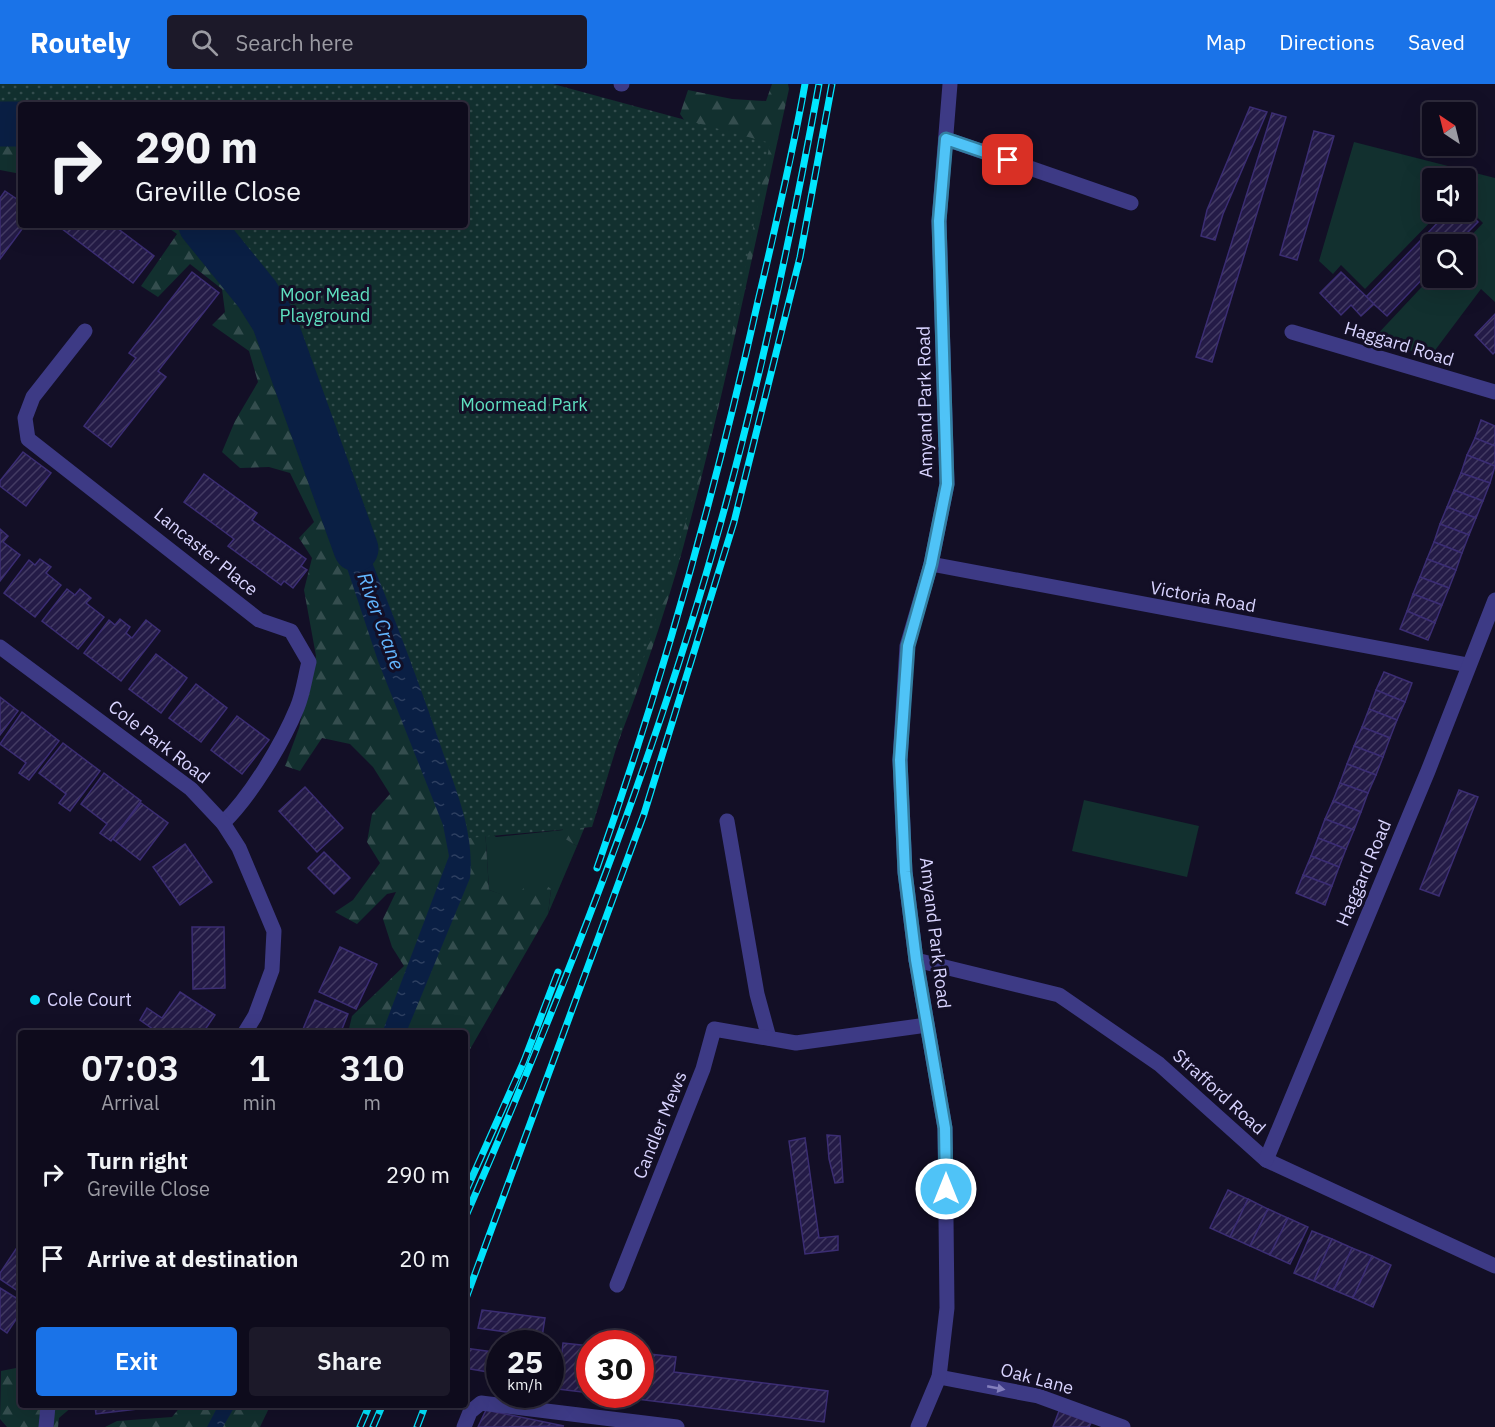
<!DOCTYPE html>
<html lang="en">
<head>
<meta charset="utf-8">
<style>
  :root { --surface:#0e0b1c; --page:#1c1929; --text:#f1f3f6; --muted:#9b9ba3; --line:#2e2b3b; --accent:#1a73e8 }
  body { margin:0; font-family:"IBM Plex Sans",sans-serif; background:var(--page); color:var(--text); height:100vh; display:flex; flex-direction:column; font-size:22px; white-space:nowrap }
  * { box-sizing:border-box; margin:0 }
  p { font-size:20px; color:var(--muted) }
  .icon { flex:none; width:33px; height:33px; fill:none; stroke:currentColor; stroke-width:2; stroke-linecap:round; stroke-linejoin:round }
  .map { position:relative; flex:1; overflow:hidden }
  .drawer { position:absolute; left:18px; top:946px; width:450px; height:378px; display:flex; flex-direction:column; background:var(--surface); border-radius:6px; box-shadow:0 6px 24px #0002,0 0 0 2px var(--line) }
  .drawer>* { flex:none }
  .top-card { position:absolute; left:18px; top:18px; width:450px; height:126px; border-radius:6px; box-shadow:0 6px 24px #0002,0 0 0 2px var(--line); background:#0e0b1c; color:var(--text); overflow:hidden }
  .needle { width:39px; rotate:325deg }
  .fabs { position:absolute; left:1422px; top:18px; display:grid; gap:12px }
  .fabs a { display:grid; place-items:center; width:54px; height:54px; border-radius:6px; background:var(--surface); box-shadow:0 6px 24px #0002,0 0 0 2px var(--line); font-size:30px }
  .speed { position:absolute; left:486px; top:1246px; display:flex; gap:12px; font-size:30px; font-weight:700; text-align:center }
  .speed>* { display:grid; place-content:center; width:78px; height:78px; border-radius:50%; background:var(--surface); box-shadow:0 6px 24px #0002,0 0 0 2px var(--line); line-height:1 }
  .speed small { font-size:15px; font-weight:400 }
  .speed .limit { border:9px solid #d22; background:#fff; color:#111 }
  .pin { position:absolute; display:grid; place-items:center; width:51px; height:51px; color:#fff; margin:-26px; border-radius:12px; box-shadow:0 3px 9px #0006 }
  .me { position:absolute; width:66px; margin:-33px; rotate:0deg; stroke-linejoin:round; filter:drop-shadow(0 0 4px #0008) }
  .turn { display:flex; align-items:center; gap:21px; height:126px; padding:0 18px; font-size:27px }
  .turn .icon { width:78px; height:78px; stroke-width:2.5 }
  .turn b { display:block; font-size:42px; line-height:51px }
  .eta { display:flex; justify-content:space-evenly; align-items:center; height:102px; text-align:center }
  .eta b { font-size:36px; font-weight:600; line-height:42px }
  .action { display:flex; gap:12px; margin-top:auto; padding:12px 18px }
  .action a { flex:1; height:69px; border-radius:6px; background:var(--accent); color:#fff; font-size:24px; font-weight:600; line-height:69px; text-align:center }
  .action a+a { background:var(--page); color:var(--text) }
  ul { padding:0; list-style:none }
  li { display:flex; align-items:center; gap:18px; height:84px; padding:0 18px }
  li div { flex:1 }
  li b { display:block; font-size:22px }
  li em { font-style:normal }
  header { display:flex; align-items:center; gap:36px; box-sizing:border-box; height:84px; padding:0 30px; background:var(--accent); color:#fff }
  header strong { font-size:28px }
  nav { display:flex; gap:33px; margin-inline-start:auto; font-size:21px }
  .search { width:420px; height:54px; background:var(--page); display:flex; align-items:center; gap:15px; box-sizing:border-box; padding:0 21px; border-radius:6px; color:var(--muted); font-size:22px }
  .map>svg:first-child { display:block }
  .grass { fill:#12302f }
  .forest { fill:url(#forest-firs) }
  .park { fill:url(#park-dots) }
  .water { fill:url(#water-ripples) }
  .lines { fill:none; stroke-linecap:round; stroke-linejoin:round }
  .river { stroke:#0a1f44; stroke-width:45 }
  .building { fill:url(#building-hatch); stroke:#3b2d73; stroke-width:1.5 }
  .street { stroke:#3d3a85; stroke-width:15 }
  .rail-casing { stroke:#00e5ff; stroke-width:7 }
  .rail { stroke:#130f26; stroke-width:4.5; stroke-dasharray:14; stroke-linecap:butt }
  .oneway { fill:#837fbc }
  .route-casing { stroke:#337fa1; stroke-width:15 }
  .route { stroke:#4fc3f7; stroke-width:10 }
  .poi-dot { fill:#00e5ff; stroke:#130f26; stroke-width:2 }
  .labels { text-anchor:middle; stroke-width:6; stroke-linejoin:round; paint-order:stroke }
  .park-label { font-size:18px; fill:#5fe0c0; stroke:#130f26 }
  .street-label { font-size:18px; fill:#d9d4ff; stroke:#130f26 }
  .poi-label { font-size:18px; fill:#d9d4ff; stroke:#130f26; text-anchor:start }
  .water-label { font-size:20px; font-style:italic; fill:#62b6ff; stroke:#130f26 }
</style>
</head>
<body>
<header>
<strong>Routely</strong>
<div class="search"><svg class="icon" aria-label="search" viewBox="0 0 24 24"><circle cx="10" cy="10" r="6"/><path d="M15 15l6 6"/></svg>Search here</div>
<nav><a>Map</a><a>Directions</a><a>Saved</a></nav>
</header>
<div class="map">
<svg width="1495" height="1343" viewBox="0 0 1495 1343">
  <defs>
    <pattern id="forest-firs" width="22" height="20" patternUnits="userSpaceOnUse" patternTransform="scale(1.5)"><rect width="22" height="20" fill="#12302f"/><path d="M5 1l3.5 6h-7zM16 11l3.5 6h-7z" fill="#344d4e"/></pattern>
    <pattern id="park-dots" width="8" height="8" patternUnits="userSpaceOnUse" patternTransform="scale(1.5)"><rect width="8" height="8" fill="#12302f"/><path d="M2 2h.1M6 6h.1" fill="none" stroke="#344d4e" stroke-width="1.8" stroke-linecap="round"/></pattern>
    <pattern id="water-ripples" width="26" height="14" patternUnits="userSpaceOnUse" patternTransform="scale(1.5)"><rect width="26" height="14" fill="#0a1f44"/><path d="M2 4q2-2 4 0t4 0M15 11q2-2 4 0t4 0" fill="none" stroke="#2d3f60"/></pattern>
    <pattern id="building-hatch" width="6" height="6" patternUnits="userSpaceOnUse" patternTransform="scale(1.5)"><rect width="6" height="6" fill="#241b47"/><path d="M-1 1l2-2M0 6l6-6M5 7l2-2" fill="none" stroke="#433b63"/></pattern>
  </defs>
  <rect width="100%" height="100%" fill="#130f26"/>
  <!-- grass -->
  <g class="grass">
    <path d="M1354,58L1495,94V218L1481,205L1430,273L1373,255L1432,192L1466,194V160H1463L1483,139L1466,122V94H1432V128H1440L1365,205L1341,181L1333,190L1319,177Z"/>
    <path d="M1084,716L1199,742L1187,793L1072,767Z"/>
    <path d="M485,744L496,753L563,746V753L577,762L548,830L551,805L513,815L489,806Z"/>
  </g>
  <!-- forest -->
  <g class="forest">
    <path d="M772,0H788L789,5C755,158 724,313 683,464C655,566 617,664 577,762L562,753L565,726L694,50L680,30L688,6L732,15L766,17Z"/>
    <path d="M0,6L129,21H21V90L0,86Z"/>
    <path d="M164,141H299L341,287L317,297L328,333L339,344L485,744L489,806L513,814L536,793L551,805L548,830L465,974V950L348,949L352,932L404,882L392,863L383,835L396,808L387,810L357,840L335,828L353,816L380,779L367,758L372,730L390,710L373,683L350,660L322,654L300,687L285,682L299,644L316,572L304,506L312,474L299,454L314,438L290,389L269,383L240,384L222,368L235,337L258,298L249,267L212,241L225,228L222,205L190,180L158,213L141,202L177,150Z"/>
    <path d="M21,1283V1322H73L59,1334L58,1343H7L0,1335L1,1287Z"/>
    <path d="M181,1322H270L260,1343H105L117,1337L172,1333Z"/>
  </g>
  <!-- park -->
  <path class="park" d="M0,0H553L770,59L711,355L592,743L469,754L427,636L315,290L262,188L226,141H465V21L0,20Z"/>
  <!-- water -->
  <g class="water">
    <path d="M343,406C377,490 410,572 439,657C454,702 475,746 470,794L406,949H382L449,772L443,741L378,577L323,412Z"/>
    <path d="M218,1322H235L223,1343H207Z"/>
  </g>
  <g class="lines">
    <!-- river -->
    <g class="river">
      <path d="M0,40H21"/>
      <path d="M201,141L257,210L274,237L356,465"/>
    </g>
  </g>
  <!-- building -->
  <g class="building">
    <path d="M1250,23L1267,28L1223,130L1215,156L1201,152L1207,126Z"/>
    <path d="M1272,29L1286,33L1212,278L1196,273Z"/>
    <path d="M1314,47L1334,52L1297,176L1280,171Z"/>
    <path d="M5,107L21,118V141H25L0,175V114Z"/>
    <path d="M1466,126L1478,138L1456,160H1432V185L1387,232L1366,213L1448,128Z"/>
    <path d="M57,141H113L154,172L133,199Z"/>
    <path d="M192,188L219,209L158,287L166,293L111,363L84,342L136,274L129,269Z"/>
    <path d="M1341,188L1374,220L1361,232L1351,221L1341,231L1320,209Z"/>
    <path d="M1495,230V268L1493,270L1475,251Z"/>
    <path d="M1481,336L1495,342V362L1475,354Z"/>
    <path d="M1475,354L1495,362V382L1467,371Z"/>
    <path d="M23,368L51,389L26,422L0,402V397Z"/>
    <path d="M1467,371L1495,382L1490,399L1461,389Z"/>
    <path d="M1461,389L1490,399L1483,417L1454,406Z"/>
    <path d="M204,390L257,429L252,436L306,475L301,482L307,486L293,504L284,497L281,501L228,462L234,455L184,418Z"/>
    <path d="M1454,406L1483,417L1476,434L1447,423Z"/>
    <path d="M1447,423L1476,434L1469,451L1440,440Z"/>
    <path d="M1440,440L1469,451L1462,469L1434,458Z"/>
    <path d="M0,445L8,452L3,458L20,471L0,497Z"/>
    <path d="M1434,458L1462,469L1456,486L1427,475Z"/>
    <path d="M40,475L51,483L46,489L61,501L35,533L4,509L29,476L35,481Z"/>
    <path d="M1427,475L1456,486L1449,504L1420,493Z"/>
    <path d="M1420,493L1449,504L1442,521L1413,510Z"/>
    <path d="M67,505L75,511L80,505L91,514L86,519L104,533L78,565L42,537Z"/>
    <path d="M1413,510L1442,521L1435,539L1407,527Z"/>
    <path d="M1407,527L1435,539L1428,556L1400,545Z"/>
    <path d="M120,535L130,543L126,549L132,554L146,536L160,547L121,597L84,569L109,536L115,541Z"/>
    <path d="M156,570L187,594L161,629L129,605Z"/>
    <path d="M1384,588L1412,599L1405,618L1376,606Z"/>
    <path d="M196,600L227,624L201,658L169,634Z"/>
    <path d="M1376,606L1405,618L1397,636L1369,625Z"/>
    <path d="M0,613L18,627L0,651Z"/>
    <path d="M1369,625L1397,636L1390,654L1362,643Z"/>
    <path d="M22,628L59,657L29,696L19,689L26,679L0,660Z"/>
    <path d="M237,632L269,656L242,690L211,666Z"/>
    <path d="M1362,643L1390,654L1383,673L1354,662Z"/>
    <path d="M63,659L100,687L70,727L59,719L66,710L39,689Z"/>
    <path d="M1354,662L1383,673L1376,691L1347,680Z"/>
    <path d="M1347,680L1376,691L1368,709L1340,699Z"/>
    <path d="M104,689L141,717L111,757L100,749L107,740L81,720Z"/>
    <path d="M1340,699L1368,709L1361,728L1333,717Z"/>
    <path d="M305,703L343,744L317,768L279,727Z"/>
    <path d="M1459,706L1478,713L1439,812L1420,805Z"/>
    <path d="M1333,717L1361,728L1354,746L1325,735Z"/>
    <path d="M141,719L168,739L140,776L113,755Z"/>
    <path d="M1325,735L1354,746L1346,765L1318,754Z"/>
    <path d="M1318,754L1346,765L1339,783L1311,772Z"/>
    <path d="M185,760L212,798L180,821L153,783Z"/>
    <path d="M324,768L350,794L334,810L308,784Z"/>
    <path d="M1311,772L1339,783L1332,802L1303,791Z"/>
    <path d="M1303,791L1332,802L1325,821L1296,809Z"/>
    <path d="M192,843H224L225,904L193,905Z"/>
    <path d="M340,863L377,880L356,925L319,908Z"/>
    <path d="M180,908L215,931L202,950H160L140,936L147,924L162,934Z"/>
    <path d="M315,916L348,930L340,950H301Z"/>
    <path d="M827,1051L840,1052L843,1098L835,1099L829,1075Z"/>
    <path d="M805,1054L819,1154L838,1152V1166L805,1170L789,1057Z"/>
    <path d="M1228,1106L1248,1115L1230,1153L1210,1144Z"/>
    <path d="M1248,1115L1268,1125L1250,1162L1230,1153Z"/>
    <path d="M1268,1125L1288,1134L1270,1171L1250,1162Z"/>
    <path d="M1288,1134L1308,1143L1290,1180L1270,1171Z"/>
    <path d="M1312,1147L1332,1155L1314,1197L1294,1189Z"/>
    <path d="M1332,1155L1352,1164L1334,1206L1314,1197Z"/>
    <path d="M1352,1164L1372,1172L1353,1214L1334,1206Z"/>
    <path d="M16,1165L21,1168V1209L0,1195V1189Z"/>
    <path d="M1372,1172L1391,1181L1373,1223L1353,1214Z"/>
    <path d="M0,1204L21,1217V1228L7,1249L0,1244Z"/>
    <path d="M482,1226L545,1234L542,1253L478,1244Z"/>
    <path d="M563,1259L590,1262V1309L558,1305Z"/>
    <path d="M465,1264L500,1269V1290L465,1284Z"/>
    <path d="M640,1269L676,1273L674,1288L828,1307L824,1338L604,1311H640Z"/>
    <path d="M95,1322H136L137,1325L96,1330Z"/>
    <path d="M486,1326L564,1342L478,1343Z"/>
    <path d="M1059,1327L1091,1339L1089,1343H1053Z"/>
  </g>
  <g class="lines">
    <!-- street -->
    <g class="street">
      <path d="M621,0H622"/>
      <path d="M946,55L1131,119"/>
      <path d="M85,247L33,313L25,334L28,355L259,536L291,547L309,578C305,593 303,610 297,624C282,660 251,712 223,739"/>
      <path d="M1292,248L1495,308"/>
      <path d="M931,480L1468,581"/>
      <path d="M0,563L191,705L223,739L239,764L274,847L272,886L255,932L244,950"/>
      <path d="M727,737L757,910L769,954"/>
      <path d="M916,876L1059,911L1159,980L1266,1076L1495,1182"/>
      <path d="M1266,1076L1428,687L1495,516"/>
      <path d="M617,1201L703,985L714,945L796,959L927,941"/>
      <path d="M939,1293L1038,1312L1123,1343"/>
      <path d="M46,1343L48,1322"/>
      <path d="M464,1343L470,1328L481,1319L677,1343"/>
      <path d="M918,1343L939,1293L947,1224L945,1044L916,876L905,788L900,676L907,562L931,480L947,400L939,137L950,0"/>
    </g>
    <defs>
      <g id="rail">
        <path d="M597,784C662,598 715,409 758,217C775,145 792,73 805,0"/>
        <path d="M465,1109L524,977L558,888"/>
        <path d="M465,1134C548,944 625,751 687,553C744,372 785,186 819,0"/>
        <path d="M465,1217L644,730L734,438L800,173L832,0"/>
        <path d="M360,1343L369,1322"/>
        <path d="M373,1343L382,1322"/>
        <path d="M417,1343L425,1322"/>
      </g>
    </defs>
    <!-- rail casing -->
    <use href="#rail" class="rail-casing"/>
    <!-- rail -->
    <use href="#rail" class="rail"/>
  </g>
  <!-- one-way arrows -->
  <defs><path id="oneway-solid" d="M-6-.8H1V-3.2L6.5 0L1 3.2V.8H-6Z" transform="scale(1.5)"/></defs>
  <use class="oneway" href="#oneway-solid" transform="translate(996 1304) rotate(11)"/>
  <g class="lines">
    <defs>
      <path id="route" d="M946,1105L945,1044L916,876L905,788L900,676L908,562L931,480L947,400L939,137L946,55L1008,76"/>
    </defs>
    <!-- route casing -->
    <use href="#route" class="route-casing"/>
    <!-- route -->
    <use href="#route" class="route"/>
  </g>
  <!-- markers -->
  <circle class="poi-dot" cx="35" cy="916" r="6"/>
  <g class="labels">
    <!-- park labels -->
    <g class="park-label">
      <text x="325" y="217">Moor Mead<tspan x="325" dy="21">Playground</tspan></text>
      <text x="524" y="327">Moormead Park</text>
    </g>
    <!-- street labels -->
    <g class="street-label">
      <text transform="translate(1399 260) rotate(17)" y="6">Haggard Road</text>
      <text transform="translate(925 318) rotate(-91)" y="6">Amyand Park Road</text>
      <text transform="translate(206 468) rotate(39)" y="6">Lancaster Place</text>
      <text transform="translate(1203 513) rotate(10)" y="6">Victoria Road</text>
      <text transform="translate(159 658) rotate(38)" y="6">Cole Park Road</text>
      <text transform="translate(1364 789) rotate(-67)" y="6">Haggard Road</text>
      <text transform="translate(935 849) rotate(83)" y="6">Amyand Park Road</text>
      <text transform="translate(1219 1008) rotate(42)" y="6">Strafford Road</text>
      <text transform="translate(660 1041) rotate(-68)" y="6">Candler Mews</text>
      <text transform="translate(1037 1295) rotate(15)" y="6">Oak Lane</text>
    </g>
    <!-- poi labels -->
    <g class="poi-label">
      <text x="47" y="922">Cole Court</text>
    </g>
    <!-- water labels -->
    <g class="water-label">
      <text transform="translate(381 537) rotate(70)" y="7">River Crane</text>
    </g>
  </g>
</svg>
<div class="fabs">
<a><svg class="needle" viewBox="-14 -14 28 28"><path d="M0-13l5 13h-10z" fill="#e53935"/><path d="M0 13l5-13h-10z" fill="#9b9ba3"/></svg></a>
<a><svg class="icon" aria-label="sound" viewBox="0 0 24 24"><path d="M4 9h4l5-4v14l-5-4H4zM17 9q2 3 0 6"/></svg></a>
<a><svg class="icon" aria-label="search" viewBox="0 0 24 24"><circle cx="10" cy="10" r="6"/><path d="M15 15l6 6"/></svg></a>
</div>
<div class="speed"><div>25<small>km/h</small></div><div class="limit">30</div></div>
<div class="pin" style="left:1008px;top:76px;background:#d93025"><svg class="icon" aria-label="arrive" viewBox="0 0 24 24"><path d="M6 21V4h12l-3 4 3 4H6"/></svg></div>
<svg class="me" style="left:946px;top:1105px" viewBox="-20 -20 40 40"><circle r="17" fill="#4fc3f7" stroke="#fff" stroke-width="3"/><path d="M0-11L8 9 0 5-8 9z" fill="#fff"/></svg>
<div class="top-card">
<div class="turn"><svg class="icon" aria-label="right" viewBox="0 0 24 24"><path d="M7 20v-9h11M14 6l5 5-5 5"/></svg><div><b>290 m</b>Greville Close</div></div>
</div>
<section class="drawer">
<div class="eta">
<div><b>07:03</b><p>Arrival</p></div>
<div><b>1</b><p>min</p></div>
<div><b>310</b><p>m</p></div>
</div>
<ul>
<li><svg class="icon" aria-label="right" viewBox="0 0 24 24"><path d="M7 20v-9h11M14 6l5 5-5 5"/></svg><div><b>Turn right</b><p>Greville Close</p></div><em>290 m</em></li>
<li><svg class="icon" aria-label="arrive" viewBox="0 0 24 24"><path d="M6 21V4h12l-3 4 3 4H6"/></svg><div><b>Arrive at destination</b></div><em>20 m</em></li>
</ul>
<div class="action"><a>Exit</a><a>Share</a></div>
</section>
</div>
</body>
</html>
